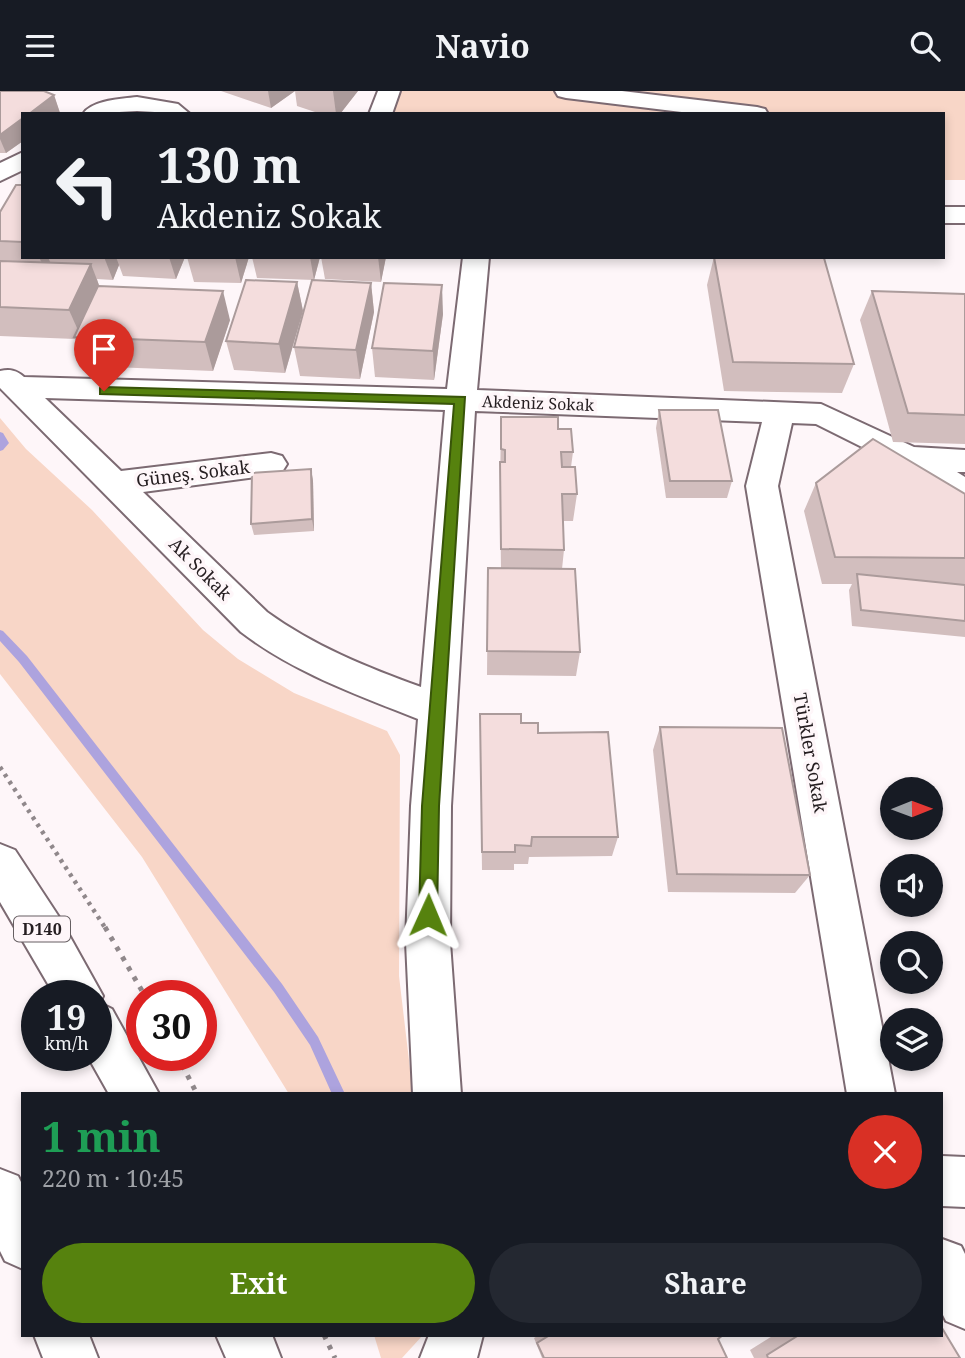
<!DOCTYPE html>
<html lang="en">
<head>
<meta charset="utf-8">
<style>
  :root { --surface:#171b24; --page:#242831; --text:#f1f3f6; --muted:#9ea1a6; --accent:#56820e }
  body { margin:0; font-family:"Noto Serif",serif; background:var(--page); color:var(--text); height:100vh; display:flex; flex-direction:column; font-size:26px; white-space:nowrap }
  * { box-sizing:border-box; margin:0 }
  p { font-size:23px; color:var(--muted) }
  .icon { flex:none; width:38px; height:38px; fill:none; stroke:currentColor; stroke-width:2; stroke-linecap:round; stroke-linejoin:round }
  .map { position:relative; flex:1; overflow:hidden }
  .sheet { position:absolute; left:21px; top:1001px; width:922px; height:245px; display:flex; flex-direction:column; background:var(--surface); border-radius:0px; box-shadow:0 4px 10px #0003 }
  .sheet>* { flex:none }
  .guide { position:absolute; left:21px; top:21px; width:924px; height:147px; border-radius:0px; box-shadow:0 4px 10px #0003; background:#171b24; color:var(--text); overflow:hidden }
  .needle { width:46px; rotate:89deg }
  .buttons { position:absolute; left:880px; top:686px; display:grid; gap:14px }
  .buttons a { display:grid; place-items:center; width:63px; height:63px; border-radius:50%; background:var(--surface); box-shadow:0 4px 10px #0003; font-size:35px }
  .speed { position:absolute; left:21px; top:889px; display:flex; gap:14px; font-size:35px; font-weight:700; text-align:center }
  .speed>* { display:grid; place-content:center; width:91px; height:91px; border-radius:50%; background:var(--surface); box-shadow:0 4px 10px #0003; line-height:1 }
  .speed small { font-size:18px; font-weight:400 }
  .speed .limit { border:10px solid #d22; background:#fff; color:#111 }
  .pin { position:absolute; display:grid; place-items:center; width:60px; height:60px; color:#fff; margin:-72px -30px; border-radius:50% 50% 50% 0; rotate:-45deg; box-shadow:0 0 7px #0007 }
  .pin .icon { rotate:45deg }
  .me { position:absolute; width:77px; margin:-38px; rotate:1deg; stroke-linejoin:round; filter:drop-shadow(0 0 5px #0008) }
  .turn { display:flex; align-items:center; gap:24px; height:147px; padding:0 21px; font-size:32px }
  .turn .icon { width:91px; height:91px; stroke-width:2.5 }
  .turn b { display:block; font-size:49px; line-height:60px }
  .round { display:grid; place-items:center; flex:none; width:74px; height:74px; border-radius:37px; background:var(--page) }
  .summary { display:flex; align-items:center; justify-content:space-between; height:119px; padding:0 21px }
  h1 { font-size:42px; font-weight:700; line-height:52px; color:#1e9e55 }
  .action { display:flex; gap:14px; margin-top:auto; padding:14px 21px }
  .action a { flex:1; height:80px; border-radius:42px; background:var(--accent); color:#fff; font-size:28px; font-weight:700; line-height:80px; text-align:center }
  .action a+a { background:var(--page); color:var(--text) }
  header { display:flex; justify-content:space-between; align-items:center; height:91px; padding:0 21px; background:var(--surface); font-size:32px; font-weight:700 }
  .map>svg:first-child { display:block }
  .green { fill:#f8d6c7 }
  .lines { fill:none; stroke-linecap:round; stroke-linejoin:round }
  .stream { fill:#ada3de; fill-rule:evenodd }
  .minor-casing { stroke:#7c6a72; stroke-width:4 }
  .highway-casing { stroke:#7c6a72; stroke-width:4 }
  .path-far1 { stroke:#90888b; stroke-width:4.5; stroke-dasharray:3.5 5; stroke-linecap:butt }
  .path { stroke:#90888b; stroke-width:5; stroke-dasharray:4.5 7; stroke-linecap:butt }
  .minor { fill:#fff; fill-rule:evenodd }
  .highway { fill:#fff; fill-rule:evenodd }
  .wall { fill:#d2bebe }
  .shaded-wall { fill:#ab9b9b }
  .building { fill:#f4dddd; stroke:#ab9b9b; stroke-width:2 }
  .route { fill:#56820e; stroke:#385409; stroke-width:2 }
  .labels { text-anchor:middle; stroke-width:7; stroke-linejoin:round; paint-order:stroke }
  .far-street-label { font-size:16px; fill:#251e21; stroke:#fef6f9 }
  .shield { fill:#fef6f9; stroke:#665f62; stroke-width:2 }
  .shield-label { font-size:16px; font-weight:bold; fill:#251e21 }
  .street-label { font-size:18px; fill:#251e21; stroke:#fef6f9 }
</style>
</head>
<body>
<header><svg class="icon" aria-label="menu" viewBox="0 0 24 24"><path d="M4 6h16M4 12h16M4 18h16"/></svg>Navio<svg class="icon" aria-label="search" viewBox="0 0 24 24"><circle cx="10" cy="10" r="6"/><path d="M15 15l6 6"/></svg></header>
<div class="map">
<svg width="965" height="1267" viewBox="0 0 965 1267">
  <rect width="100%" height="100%" fill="#fef6f9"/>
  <!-- green -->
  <g class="green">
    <path d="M400,0H965V89H943V23H386Z"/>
    <path d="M0,327L26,358L92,419L203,539L238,568L294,602L387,640L400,664L399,885L413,1003H289L142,766L0,583Z"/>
    <path d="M374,1244H423L402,1267H381Z"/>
  </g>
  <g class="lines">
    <!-- stream -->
    <g class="stream">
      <path d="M0,341L3,342L9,352L3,359L0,360Z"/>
      <path d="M0,539L3,540L27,565L282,893L318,946L345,1003H332L310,954L274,901L19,571L0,550Z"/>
    </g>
    <defs>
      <g id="minor">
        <path d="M378,0H400L392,23H369Z"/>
        <path d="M555,0H622L757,16L765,18L768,23H698L566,7L558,5Z"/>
        <path d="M137,6L178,13L190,23L137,20L83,23C92,9 121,8 137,6Z"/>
        <path d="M23,61V79L0,90V72Z"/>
        <rect x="943" y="116" width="22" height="16"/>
        <path d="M463,166H489L477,299L821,313L914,356L965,359V381H957L965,386V413L953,409L902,376L816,333L792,332L778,395L895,1003H847L746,395L762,331L475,320L451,715L450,851L461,1003H413L406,851L411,715L418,628C356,603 295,582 241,541L0,297V280C10,278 16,279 24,286L447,298ZM45,307L445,319L421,596C366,576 314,555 267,521L143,401L271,384L282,381L287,373L282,365L271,362L121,380Z"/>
        <path d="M942,1065L965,1066V1116L942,1115Z"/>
        <path d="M942,1148L961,1155L965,1163V1238L946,1230L942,1222Z"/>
        <path d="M429,1244H483L477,1267H420Z"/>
      </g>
      <g id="highway">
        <path d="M0,753L15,759L59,826L103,905L100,912L112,918L159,1003H109L87,964H96V905H55L0,811Z"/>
        <path d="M0,1078L18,1085L23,1095V1178L5,1170L0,1160Z"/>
        <path d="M34,1244H89L98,1267H43Z"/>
        <path d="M216,1244H272L281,1267H226Z"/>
      </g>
    </defs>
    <!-- minor casing -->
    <use href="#minor" class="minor-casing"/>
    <!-- highway casing -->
    <use href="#highway" class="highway-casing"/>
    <!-- path-far1 -->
    <path class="path-far1" d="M0,676L106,838"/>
    <!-- path -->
    <g class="path">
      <path d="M105,836L145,905"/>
      <path d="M177,964L197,1003"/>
      <path d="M324,1244L335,1267"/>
    </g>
    <!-- minor -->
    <use href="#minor" class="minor"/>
    <!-- highway -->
    <use href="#highway" class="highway"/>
  </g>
  <!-- wall -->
  <g class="wall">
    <path d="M0,0L54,4L60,22L23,23V50L6,62H0Z"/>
    <path d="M221,0H295L271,17Z"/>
    <path d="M295,0H358L340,23H321L297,15Z"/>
    <path d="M23,94V166H185L176,188L123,185L119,174L113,189L97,188L99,195L230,229L213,280L87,275L75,248L0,245V121Z"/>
    <path d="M187,166H249L241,192L194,191Z"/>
    <path d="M252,166H320L314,189L257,187Z"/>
    <path d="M321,166H386L381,191L325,188Z"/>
    <path d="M714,166L854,273L842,302L724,300L707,194Z"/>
    <path d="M297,191L303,220L285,282L234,279L226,250Z"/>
    <path d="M371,192L374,221L360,288L300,285L294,256Z"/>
    <path d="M872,200L965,203V353L893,351L860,229Z"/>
    <path d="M443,223L434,289L375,286L372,257Z"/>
    <path d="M659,319L732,390L727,407H666L656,337Z"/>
    <path d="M501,326L558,338L573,361L571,376L577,403L573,430H563L564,459L562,478L580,561L576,585L487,584L488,477L501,478L500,399Z"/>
    <path d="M311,378L313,390L314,440L254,444L251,433Z"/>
    <path d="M816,392L965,403V546L852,535L849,499L852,493H822L804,420Z"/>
    <path d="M480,623L521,632L538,642L618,746L612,765L529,766L528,773H514V779H482Z"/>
    <path d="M660,636L810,784L795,802L668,801L653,659Z"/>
    <path d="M539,1244H723L718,1248L727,1267H542L534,1247Z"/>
    <path d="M774,1244H942L960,1267H754L750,1259Z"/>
  </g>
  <!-- shaded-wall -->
  <g class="shaded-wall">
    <path d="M268,0H295L271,17Z"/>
    <path d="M333,0H358L340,23H336Z"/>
    <path d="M54,4L60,22L59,23H29Z"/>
    <path d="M23,27V50L6,62L0,48V44Z"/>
    <path d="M39,166H48L50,171L46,181Z"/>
    <path d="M104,166H116L119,174L113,189Z"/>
    <path d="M169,166H185L176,188Z"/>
    <path d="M235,166H249L241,192Z"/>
    <path d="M310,166H320L314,189Z"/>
    <path d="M378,166H386L381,191Z"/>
    <path d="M91,173L102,202L81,246L69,219Z"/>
    <path d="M297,191L303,220L285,282L279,253Z"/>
    <path d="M371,192L374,221L360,288L356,259Z"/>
    <path d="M442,194L443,223L434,289L433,260Z"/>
    <path d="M223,200L230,229L213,280L205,251Z"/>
    <path d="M311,378L313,390L314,440L312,428Z"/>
  </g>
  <!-- building -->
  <g class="building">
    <path d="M0,0H44L54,4L29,23H23V27L0,44Z"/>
    <path d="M16,94H23V151L0,150V121Z"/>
    <path d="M714,166L824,167L854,273L733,271Z"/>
    <path d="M0,170L91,173L69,219L0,216Z"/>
    <path d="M246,189L297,191L279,253L226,250Z"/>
    <path d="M312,189L371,192L356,259L294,256Z"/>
    <path d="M384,192L442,194L433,260L372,257Z"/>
    <path d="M98,195L223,200L205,251L74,246Z"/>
    <path d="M872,200L965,203V324L908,322Z"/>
    <path d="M659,319H718L732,390H670Z"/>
    <path d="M501,326H558V338H571L573,361H561L562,376H575L577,403H562L564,459L501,458L500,371H505V359L501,358Z"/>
    <path d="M873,348L965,403V467L835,466L816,392Z"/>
    <path d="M311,378L312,428L251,433L252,382Z"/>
    <path d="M488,477L575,478L580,561L487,560Z"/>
    <path d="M857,483L965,494V530L861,519Z"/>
    <path d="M480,623H521V632H538V642L608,641L618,746H532L531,755L515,754V761H482Z"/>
    <path d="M660,636L782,637L810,784L677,783Z"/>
    <path d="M942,1237L960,1267H768L767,1264L799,1244H942Z"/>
    <path d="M550,1244H723L718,1248L727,1267H544L537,1252Z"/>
  </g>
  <!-- route -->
  <path class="route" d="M104,296L465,306L439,715L437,824L435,830L428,833L422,830L419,824L422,715L454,313L100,303V297Z"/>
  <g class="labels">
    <!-- far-street labels -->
    <g class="far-street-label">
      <text transform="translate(538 312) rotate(2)" y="6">Akdeniz Sokak</text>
    </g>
    <!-- shield labels -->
    <rect class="shield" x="14" y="825.5" width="56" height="25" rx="5"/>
    <g class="shield-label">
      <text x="42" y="844">D140</text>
    </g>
    <!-- street labels -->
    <g class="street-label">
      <text transform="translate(193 383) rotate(-7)" y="6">Güneş. Sokak</text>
      <text transform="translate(200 478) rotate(45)" y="6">Ak Sokak</text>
      <text transform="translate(810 662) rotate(80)" y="6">Türkler Sokak</text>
    </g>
  </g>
</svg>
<div class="buttons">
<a><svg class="needle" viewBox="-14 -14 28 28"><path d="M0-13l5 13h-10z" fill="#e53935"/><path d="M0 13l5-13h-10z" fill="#9ea1a6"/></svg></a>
<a><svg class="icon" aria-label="sound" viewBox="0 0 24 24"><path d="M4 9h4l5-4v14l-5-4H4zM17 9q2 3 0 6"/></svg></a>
<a><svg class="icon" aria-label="search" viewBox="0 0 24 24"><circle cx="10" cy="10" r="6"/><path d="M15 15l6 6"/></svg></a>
<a><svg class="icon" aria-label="layers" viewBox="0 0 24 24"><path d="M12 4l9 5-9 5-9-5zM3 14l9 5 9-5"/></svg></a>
</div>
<div class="speed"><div>19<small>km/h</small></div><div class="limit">30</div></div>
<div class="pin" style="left:104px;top:300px;background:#d93025"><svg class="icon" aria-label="arrive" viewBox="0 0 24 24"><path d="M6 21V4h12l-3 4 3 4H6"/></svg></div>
<svg class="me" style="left:428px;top:824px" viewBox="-20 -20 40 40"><path d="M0-17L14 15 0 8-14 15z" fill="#56820e" stroke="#fff" stroke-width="4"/></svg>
<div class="guide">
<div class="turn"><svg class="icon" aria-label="left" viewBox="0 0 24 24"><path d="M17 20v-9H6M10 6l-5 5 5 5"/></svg><div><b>130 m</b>Akdeniz Sokak</div></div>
</div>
<section class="sheet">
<div class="summary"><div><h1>1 min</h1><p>220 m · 10:45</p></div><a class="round" style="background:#d93025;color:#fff"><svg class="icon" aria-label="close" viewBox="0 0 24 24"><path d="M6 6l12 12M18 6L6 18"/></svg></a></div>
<div class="action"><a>Exit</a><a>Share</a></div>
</section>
</div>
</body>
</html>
